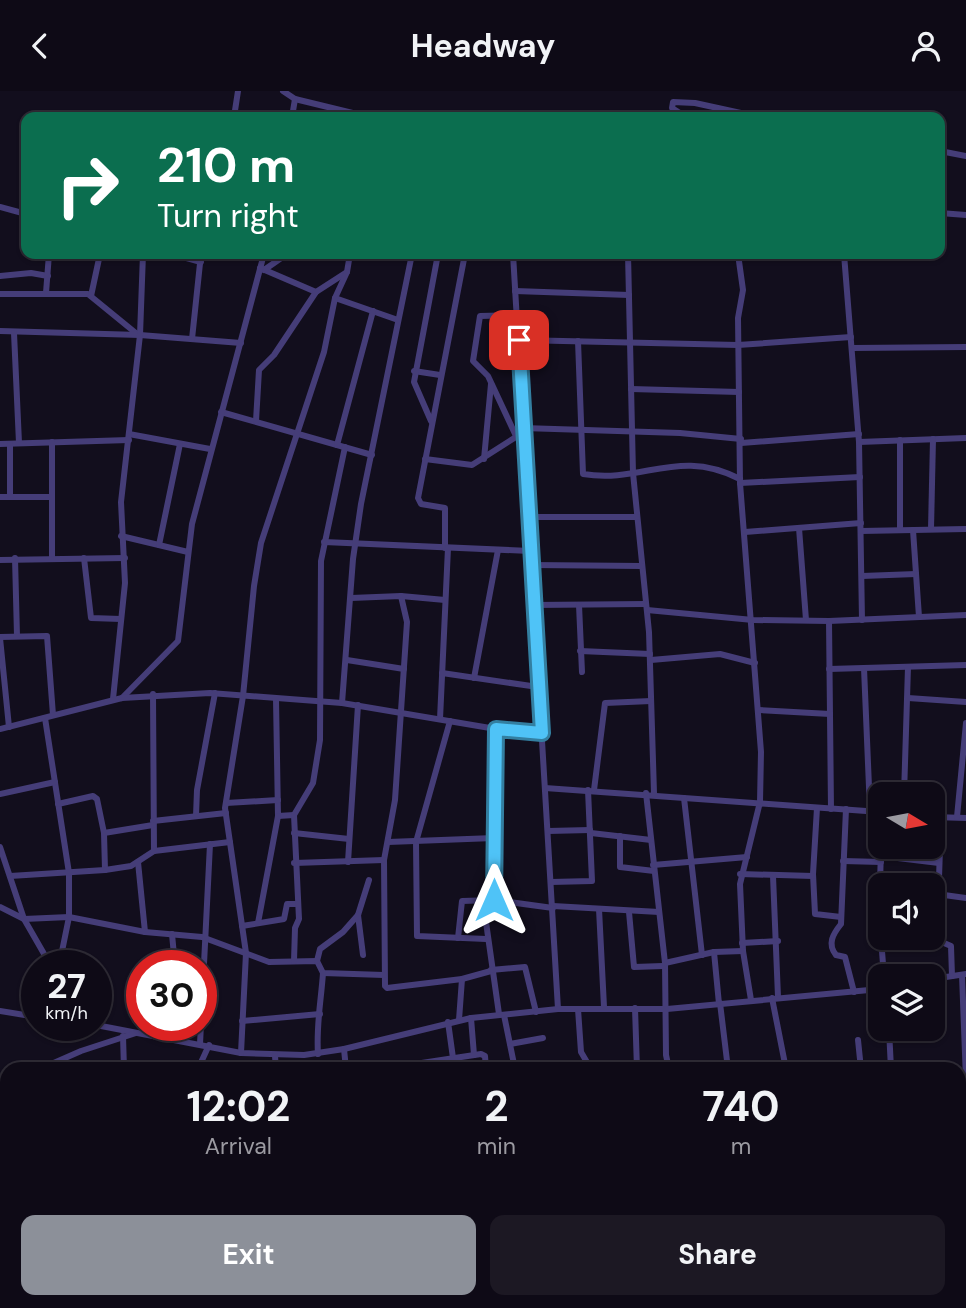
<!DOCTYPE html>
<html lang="en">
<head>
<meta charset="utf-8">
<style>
  :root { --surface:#0e0a16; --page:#1c1823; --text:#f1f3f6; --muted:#9b9aa1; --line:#2e2b35; --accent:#8c9099 }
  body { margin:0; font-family:"DM Sans",sans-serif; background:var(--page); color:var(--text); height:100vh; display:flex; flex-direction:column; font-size:26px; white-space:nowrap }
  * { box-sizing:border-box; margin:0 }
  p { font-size:23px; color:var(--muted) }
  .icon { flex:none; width:38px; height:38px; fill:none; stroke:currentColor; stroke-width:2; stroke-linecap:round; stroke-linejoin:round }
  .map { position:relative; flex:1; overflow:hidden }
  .details { position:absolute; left:0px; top:971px; width:966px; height:247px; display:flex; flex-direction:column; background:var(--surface); border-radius:21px 21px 0 0; box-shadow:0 2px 5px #0004,0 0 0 2px var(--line) }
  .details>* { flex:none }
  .guide { position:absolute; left:21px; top:21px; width:924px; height:147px; border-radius:14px; box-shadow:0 2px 5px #0004,0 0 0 2px var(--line); background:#0b6e4f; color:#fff; overflow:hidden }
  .needle { width:46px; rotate:100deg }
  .buttons { position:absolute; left:868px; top:691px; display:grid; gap:14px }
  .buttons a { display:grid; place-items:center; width:77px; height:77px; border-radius:14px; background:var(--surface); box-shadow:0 2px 5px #0004,0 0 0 2px var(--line); font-size:35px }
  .speed { position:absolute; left:21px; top:859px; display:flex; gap:14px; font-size:35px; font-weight:700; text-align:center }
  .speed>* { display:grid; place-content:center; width:91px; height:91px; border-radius:50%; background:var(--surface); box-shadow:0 2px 5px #0004,0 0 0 2px var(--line); line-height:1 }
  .speed small { font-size:18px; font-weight:400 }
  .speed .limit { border:10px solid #d22; background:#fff; color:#111 }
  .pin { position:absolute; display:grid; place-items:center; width:60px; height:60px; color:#fff; margin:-30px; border-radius:14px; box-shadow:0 4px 10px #0006 }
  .me { position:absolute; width:77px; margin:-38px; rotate:0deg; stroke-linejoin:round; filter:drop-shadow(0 0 5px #0008) }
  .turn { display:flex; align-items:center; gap:24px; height:147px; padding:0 21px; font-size:32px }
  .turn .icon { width:91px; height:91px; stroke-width:2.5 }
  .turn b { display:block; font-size:49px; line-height:60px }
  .eta { display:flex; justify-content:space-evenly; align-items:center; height:119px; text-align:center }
  .eta b { font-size:42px; font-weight:700; line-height:49px }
  .button { display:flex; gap:14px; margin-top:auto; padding:14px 21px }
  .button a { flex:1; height:80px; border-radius:14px; background:var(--accent); color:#fff; font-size:28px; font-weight:700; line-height:80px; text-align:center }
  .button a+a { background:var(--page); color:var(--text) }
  header { display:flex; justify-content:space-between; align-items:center; height:91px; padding:0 21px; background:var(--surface); font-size:32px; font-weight:700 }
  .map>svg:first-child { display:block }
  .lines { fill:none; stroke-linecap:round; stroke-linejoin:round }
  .minor { stroke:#453d78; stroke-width:6 }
  .route-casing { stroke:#337fa1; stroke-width:18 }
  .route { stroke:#4fc3f7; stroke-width:12 }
</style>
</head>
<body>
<header><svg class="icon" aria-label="back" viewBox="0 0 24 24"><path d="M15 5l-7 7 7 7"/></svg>Headway<svg class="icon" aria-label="person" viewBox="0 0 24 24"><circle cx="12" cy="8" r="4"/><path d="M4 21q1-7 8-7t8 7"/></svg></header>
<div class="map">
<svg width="966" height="1217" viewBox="0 0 966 1217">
  <rect width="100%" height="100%" fill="#120e1d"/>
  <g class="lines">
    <!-- minor -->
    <g class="minor">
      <path d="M283,0L295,8L369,26"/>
      <path d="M234,26L238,0"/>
      <path d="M292,26L295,8"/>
      <path d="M686,26L672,17L673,11L695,12L759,26"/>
      <path d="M940,60L966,65"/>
      <path d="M0,116L26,123"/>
      <path d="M940,122L966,124"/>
      <path d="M172,163L201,171"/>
      <path d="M513,163L558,918"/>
      <path d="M613,163L628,165"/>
      <path d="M628,163L633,382L649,541L654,702"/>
      <path d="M738,163L743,199L738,227L740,392L761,661L760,711L740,793L743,860L751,909"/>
      <path d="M764,163H805"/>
      <path d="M844,163L859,351L862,529"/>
      <path d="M260,177L316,201"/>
      <path d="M264,179L287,163"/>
      <path d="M0,185L31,182L48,185"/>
      <path d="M515,200L629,204"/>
      <path d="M46,202L49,163"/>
      <path d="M0,203H88L137,243"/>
      <path d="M91,205L100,163"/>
      <path d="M335,207L398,229"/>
      <path d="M0,240L140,244L241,252"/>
      <path d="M14,242L19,352"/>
      <path d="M192,248L201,163"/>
      <path d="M519,249L738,254L851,246"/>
      <path d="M578,250L583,383C643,393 678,356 740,388"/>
      <path d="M852,257L966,256"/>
      <path d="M414,280L440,284"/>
      <path d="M631,298L739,301"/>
      <path d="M221,321L372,364"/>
      <path d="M256,330L259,279L274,264L316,201L347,181L350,163"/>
      <path d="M431,330L414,291L438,163"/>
      <path d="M523,337L680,342L741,348"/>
      <path d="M129,343L210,358"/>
      <path d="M516,345L488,285L473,270L480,225L517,224"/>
      <path d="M859,351L966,347"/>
      <path d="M741,352L859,343"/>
      <path d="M0,353L129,349"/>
      <path d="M10,353V406"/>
      <path d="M337,354L373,220"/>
      <path d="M425,368L472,374L519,344"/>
      <path d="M484,368L491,293"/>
      <path d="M740,392L860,386"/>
      <path d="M0,406H52"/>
      <path d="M528,426H637"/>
      <path d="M799,437L806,529"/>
      <path d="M931,438L933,348"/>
      <path d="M900,439V349"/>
      <path d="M913,439L919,526"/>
      <path d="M861,440L966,438"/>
      <path d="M745,441L861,432"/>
      <path d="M121,445L188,461"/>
      <path d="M324,451L530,460"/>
      <path d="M159,454L180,353"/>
      <path d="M445,457V417L421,413L418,407L465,163"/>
      <path d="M15,467L17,545"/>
      <path d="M52,467V351"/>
      <path d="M84,467L91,527L121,528"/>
      <path d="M0,469L125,467"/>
      <path d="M531,474L642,475"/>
      <path d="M862,485L916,483"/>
      <path d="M401,505L407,531L395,709L384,769L385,895L387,897L462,888L491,880"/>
      <path d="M351,507L401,505L445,509"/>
      <path d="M533,514L646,513"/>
      <path d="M579,514L582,581"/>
      <path d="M647,519L753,529L829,530L966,524"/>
      <path d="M829,530L831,718"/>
      <path d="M0,546L47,545L53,624"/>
      <path d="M0,547L9,636"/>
      <path d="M580,560L650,563"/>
      <path d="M347,569L404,578"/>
      <path d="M651,569L720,563L755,572"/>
      <path d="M864,577L870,720"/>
      <path d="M829,578L966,574"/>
      <path d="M442,582L538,596"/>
      <path d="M474,587L498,459"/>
      <path d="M153,603L154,760"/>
      <path d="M122,607L178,550L192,433L264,163"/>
      <path d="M908,607L966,611"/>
      <path d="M113,608L125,492L121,411L140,244L143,163"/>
      <path d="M276,608L278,725L294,724"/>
      <path d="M342,612L353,468L361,413L412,163"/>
      <path d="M758,619L830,623"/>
      <path d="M45,627L69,782V826L59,875"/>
      <path d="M440,628L448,457"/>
      <path d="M450,630L416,751L417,845L486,848"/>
      <path d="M0,638L122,607L210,602L342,612L496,638L542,642"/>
      <path d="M545,697L880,721"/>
      <path d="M594,699L605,612L651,610"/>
      <path d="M646,702L665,872L666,964L669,978"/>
      <path d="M0,703L55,691"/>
      <path d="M904,704L908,576"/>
      <path d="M684,707L702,864"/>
      <path d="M226,712L278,709"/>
      <path d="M58,713L93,705L97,708L104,742L105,779"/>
      <path d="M817,717L813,783L815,823L841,826"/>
      <path d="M846,718L841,833C833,843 827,853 836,864L845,866L854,901"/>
      <path d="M196,725L197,699L215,602"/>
      <path d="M933,726L966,727"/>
      <path d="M941,726L937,849L951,855L952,885"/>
      <path d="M957,726L966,632"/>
      <path d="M153,730L226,722"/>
      <path d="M548,740L590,739"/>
      <path d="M104,742L153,734"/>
      <path d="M294,742L349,748"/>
      <path d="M591,742L651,749"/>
      <path d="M620,745V776L654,780"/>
      <path d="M388,751L494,747"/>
      <path d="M0,756L24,828L51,875"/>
      <path d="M881,765L939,772"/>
      <path d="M843,770L881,771"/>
      <path d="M138,771L145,841"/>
      <path d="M348,771L358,614"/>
      <path d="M294,772L384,769"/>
      <path d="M653,774L747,766"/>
      <path d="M740,783L813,785"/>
      <path d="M10,785L105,779L131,775L154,760L230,751"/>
      <path d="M773,785L778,906"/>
      <path d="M551,791L592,790L588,699"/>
      <path d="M880,794L881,756"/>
      <path d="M880,800V842"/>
      <path d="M937,803L966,807"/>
      <path d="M494,809L496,638"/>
      <path d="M483,810L499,923"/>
      <path d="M553,815L659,821"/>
      <path d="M0,816L24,828L69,826L145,841L202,846L269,871L317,870L323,882L384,884"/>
      <path d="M599,818L604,916"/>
      <path d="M629,821L634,876L663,875"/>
      <path d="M258,832L278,725"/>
      <path d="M242,835L284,828L287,813H298"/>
      <path d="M172,843L175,875"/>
      <path d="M458,847L462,810L494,809L553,817"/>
      <path d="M881,847L884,886"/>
      <path d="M742,852L778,850"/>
      <path d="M881,852L918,854L922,847H937"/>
      <path d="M714,861L719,913"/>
      <path d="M363,864L358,824L369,789"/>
      <path d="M294,870L295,837L299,828L294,724L313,692L320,649L321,470L345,356"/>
      <path d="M317,870L320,858L343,841L358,824"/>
      <path d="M665,872L714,861L743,860"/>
      <path d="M491,879L525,876L536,921"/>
      <path d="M962,884L966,989"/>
      <path d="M933,888L966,883"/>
      <path d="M772,907L786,978"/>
      <path d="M720,912L728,978"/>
      <path d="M635,917L637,978"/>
      <path d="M578,918L581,961L591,978"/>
      <path d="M0,920L37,926"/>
      <path d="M504,924L515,978"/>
      <path d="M471,927L474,964"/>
      <path d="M459,929L462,888"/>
      <path d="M242,930L320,923"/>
      <path d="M448,931L453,967"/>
      <path d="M96,934L241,962L304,964L344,958L471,927L558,918H667L880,898"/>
      <path d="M889,938L891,978"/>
      <path d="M123,945L124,978"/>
      <path d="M858,949L861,978"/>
      <path d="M200,953L210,753"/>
      <path d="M510,953L543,947"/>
      <path d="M344,958L346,978"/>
      <path d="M241,962L246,862L225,717L243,605L254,495L261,452L324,261L335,207L347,181"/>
      <path d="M318,963C316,934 321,911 323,882"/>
      <path d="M275,965L276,978"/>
      <path d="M449,968L450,978"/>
      <path d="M40,978L81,960L136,942"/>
      <path d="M198,978L209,954"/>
      <path d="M413,978L415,973L481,963L485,965L486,978"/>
      <path d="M959,1008H966"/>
      <path d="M0,1023L7,1022"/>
      <path d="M959,1048H966"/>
      <path d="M0,1070L7,1067"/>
      <path d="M959,1116L966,1174"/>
      <path d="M0,1152L7,1145"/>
      <path d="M0,1184L7,1195"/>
      <path d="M13,1211L15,1217"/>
      <path d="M68,1211L69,1217"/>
      <path d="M108,1211L109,1217"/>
      <path d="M126,1211V1217"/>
      <path d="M169,1211L170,1217"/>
      <path d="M197,1211L198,1217"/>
      <path d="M230,1211L231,1217"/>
      <path d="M326,1211L327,1217"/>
      <path d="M371,1211L373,1217"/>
      <path d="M381,1211V1217"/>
      <path d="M448,1211V1217"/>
      <path d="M570,1211L571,1217"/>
      <path d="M605,1211L606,1217"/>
      <path d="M630,1211V1217"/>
      <path d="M689,1211L690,1217"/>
      <path d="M837,1211L840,1217"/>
      <path d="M906,1211L907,1217"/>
      <path d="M45,1217L54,1211"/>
      <path d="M487,1217L488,1211"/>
    </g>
  </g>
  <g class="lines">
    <defs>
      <path id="route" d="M494,809L496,638L542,642L519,249"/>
    </defs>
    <!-- route casing -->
    <use href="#route" class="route-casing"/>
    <!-- route -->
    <use href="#route" class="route"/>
  </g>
</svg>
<div class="buttons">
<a><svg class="needle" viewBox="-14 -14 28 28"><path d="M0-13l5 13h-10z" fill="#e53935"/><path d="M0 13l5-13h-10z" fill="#9b9aa1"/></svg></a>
<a><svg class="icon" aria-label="sound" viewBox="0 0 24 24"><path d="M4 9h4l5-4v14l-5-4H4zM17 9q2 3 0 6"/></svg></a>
<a><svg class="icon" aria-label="layers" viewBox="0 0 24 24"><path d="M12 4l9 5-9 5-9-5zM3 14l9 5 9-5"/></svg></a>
</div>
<div class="speed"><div>27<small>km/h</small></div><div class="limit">30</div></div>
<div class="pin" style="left:519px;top:249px;background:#d93025"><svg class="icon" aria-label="arrive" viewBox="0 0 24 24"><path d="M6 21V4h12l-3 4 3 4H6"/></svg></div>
<svg class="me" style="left:494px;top:809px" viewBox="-20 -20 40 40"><path d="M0-17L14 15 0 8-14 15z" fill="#4fc3f7" stroke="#fff" stroke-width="4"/></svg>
<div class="guide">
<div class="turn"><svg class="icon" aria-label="right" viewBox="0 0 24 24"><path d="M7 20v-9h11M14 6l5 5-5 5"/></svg><div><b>210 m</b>Turn right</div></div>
</div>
<section class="details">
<div class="eta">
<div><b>12:02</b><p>Arrival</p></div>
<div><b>2</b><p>min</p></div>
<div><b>740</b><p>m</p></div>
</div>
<div class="button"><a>Exit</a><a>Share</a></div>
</section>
</div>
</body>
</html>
